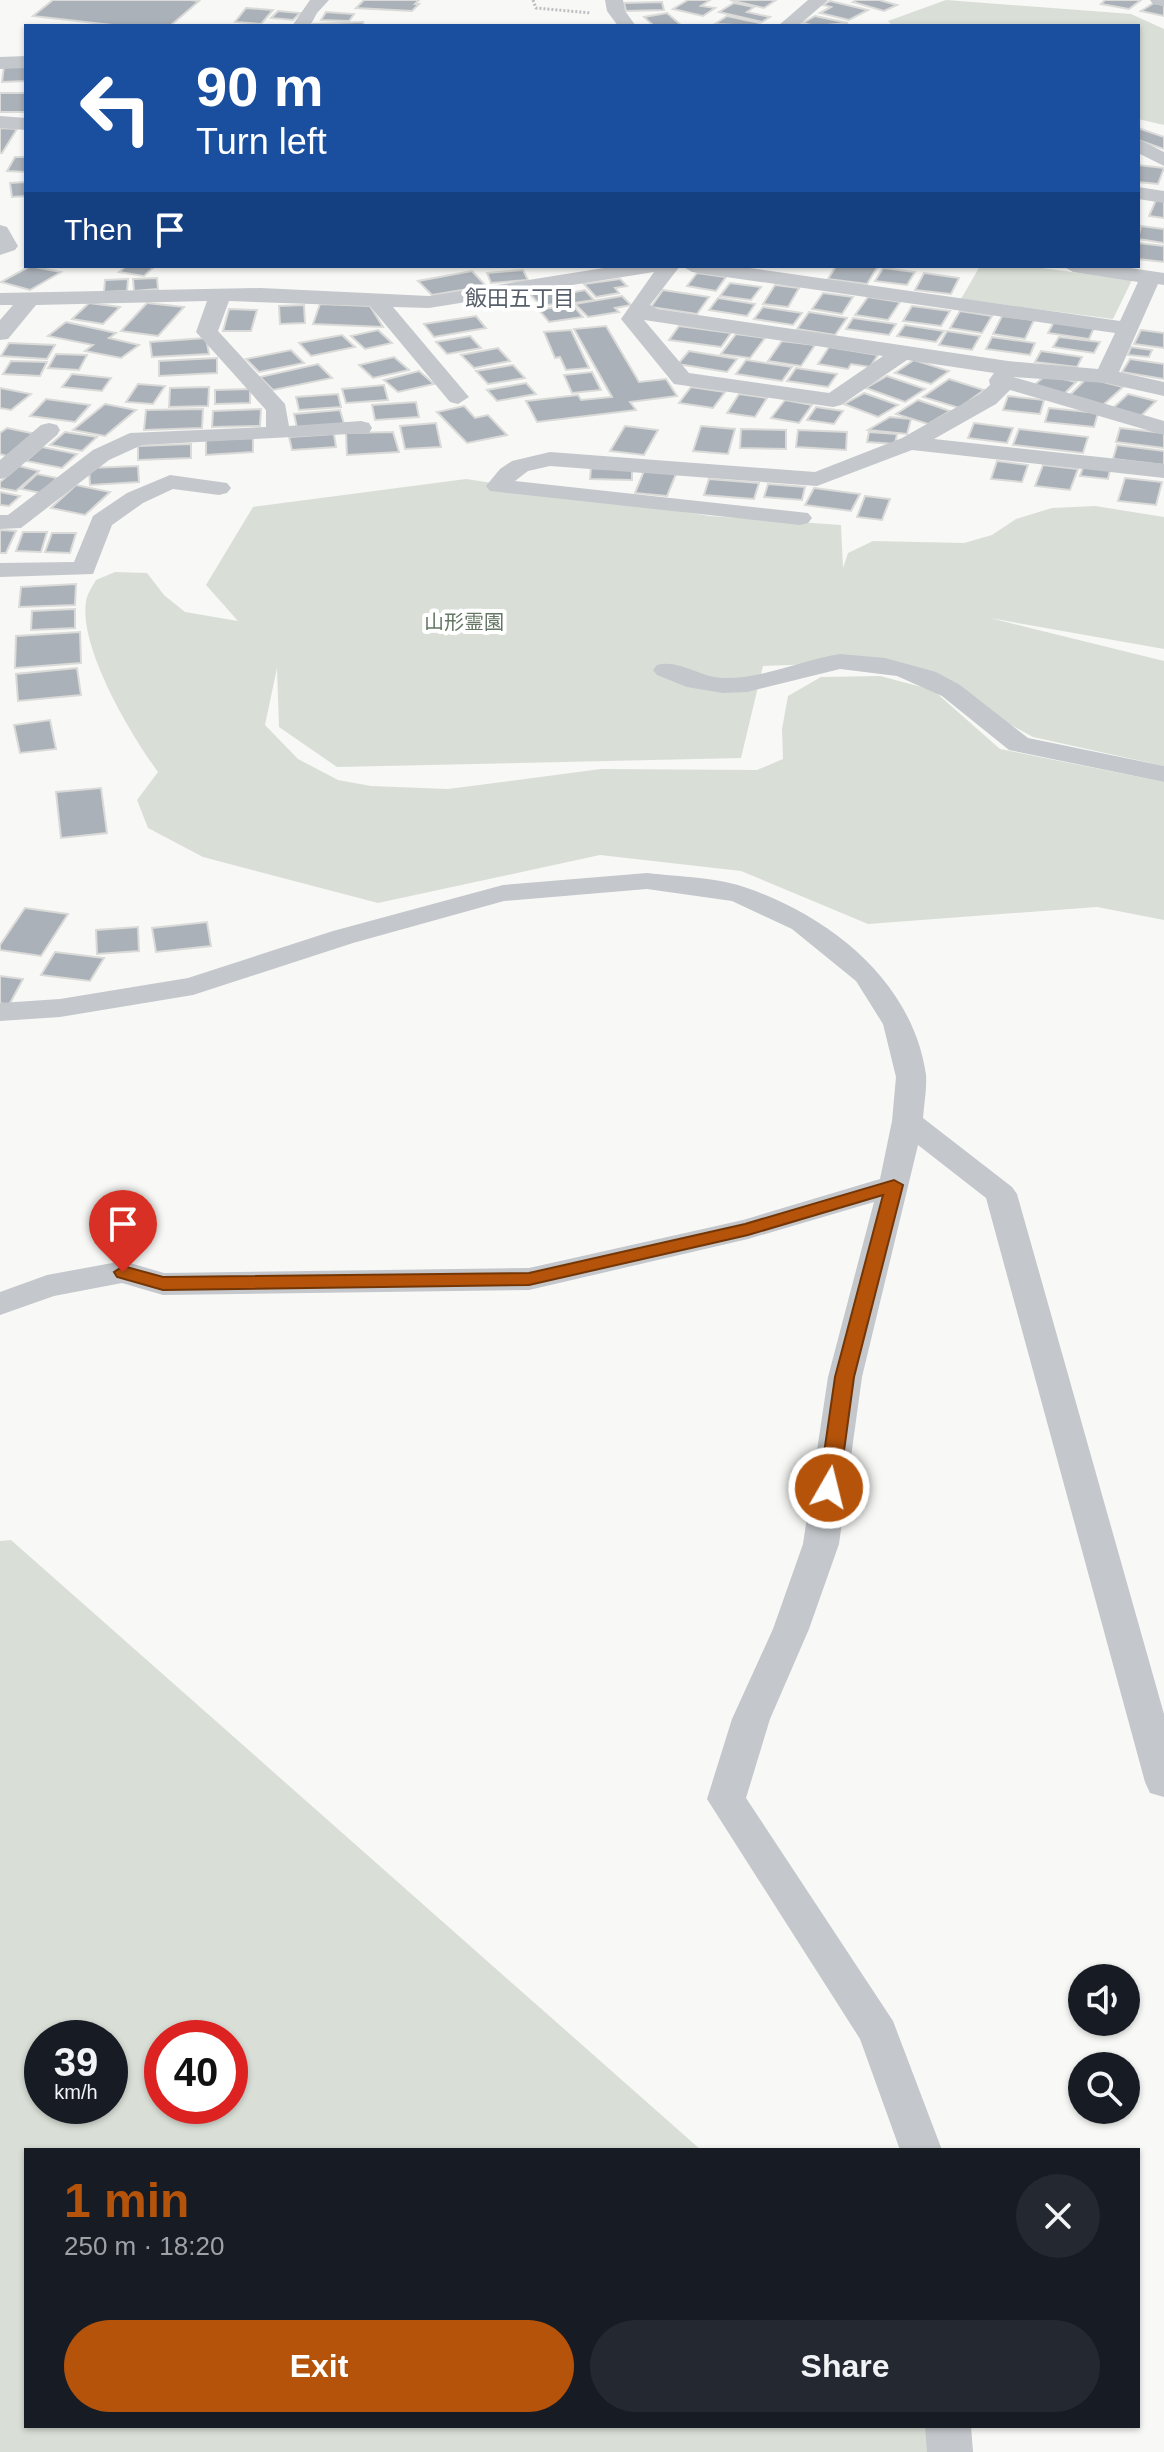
<!DOCTYPE html>
<html lang="en">
<head>
<meta charset="utf-8">
<style>
  :root { --surface:#171b24; --page:#242831; --text:#f1f3f6; --muted:#9ea1a6; --accent:#b45309 }
  body { margin:0; font-family:Helvetica,"Noto Sans JP",sans-serif; background:var(--page); color:var(--text); height:100vh; display:flex; flex-direction:column; font-size:30px; white-space:nowrap }
  * { box-sizing:border-box; margin:0 }
  p { font-size:26px; color:var(--muted) }
  .icon { flex:none; width:44px; height:44px; fill:none; stroke:currentColor; stroke-width:2; stroke-linecap:round; stroke-linejoin:round }
  .map { position:relative; flex:1; overflow:hidden }
  .drawer { position:absolute; left:24px; top:2148px; width:1116px; height:280px; display:flex; flex-direction:column; background:var(--surface); border-radius:0px; box-shadow:0 2px 6px #0004 }
  .drawer>* { flex:none }
  .banner { position:absolute; left:24px; top:24px; width:1116px; height:244px; border-radius:0px; box-shadow:0 2px 6px #0004; background:#1a4fa0; color:#fff; overflow:hidden }
  .tools { position:absolute; left:1068px; top:1964px; display:grid; gap:16px }
  .tools a { display:grid; place-items:center; width:72px; height:72px; border-radius:50%; background:var(--surface); box-shadow:0 2px 6px #0004; font-size:40px }
  .speed { position:absolute; left:24px; top:2020px; display:flex; gap:16px; font-size:40px; font-weight:700; text-align:center }
  .speed>* { display:grid; place-content:center; width:104px; height:104px; border-radius:50%; background:var(--surface); box-shadow:0 2px 6px #0004; line-height:1 }
  .speed small { font-size:20px; font-weight:400 }
  .speed .limit { border:12px solid #d22; background:#fff; color:#111 }
  .pin { position:absolute; display:grid; place-items:center; width:68px; height:68px; color:#fff; margin:-82px -34px; border-radius:50% 50% 50% 0; rotate:-45deg; box-shadow:0 0 8px #0007 }
  .pin .icon { rotate:45deg }
  .me { position:absolute; width:88px; margin:-44px; rotate:8deg; stroke-linejoin:round; filter:drop-shadow(0 0 6px #0008) }
  .turn { display:flex; align-items:center; gap:28px; height:168px; padding:0 40px; font-size:36px }
  .turn .icon { width:104px; height:104px; stroke-width:2.5 }
  .turn b { display:block; font-size:56px; line-height:68px }
  .then { display:flex; align-items:center; height:76px; padding:0 40px; background:#0003; gap:16px; font-size:30px }
  .round { display:grid; place-items:center; flex:none; width:84px; height:84px; border-radius:42px; background:var(--page) }
  .headline { display:flex; align-items:center; justify-content:space-between; height:136px; padding:0 40px }
  h1 { font-size:48px; font-weight:700; line-height:60px; color:var(--accent) }
  .cta { display:flex; gap:16px; margin-top:auto; padding:16px 40px }
  .cta a { flex:1; height:92px; border-radius:48px; background:var(--accent); color:#fff; font-size:32px; font-weight:700; line-height:92px; text-align:center }
  .cta a+a { background:var(--page); color:var(--text) }
  .map>svg:first-child { display:block }
  .green { fill:#d9dfd7; fill-rule:evenodd }
  .building { fill:#abb1b8; stroke:#dadad8; stroke-width:2 }
  .lines { fill:none; stroke-linecap:round; stroke-linejoin:round }
  .path { stroke:#bcbec1; stroke-width:3; stroke-dasharray:2 2; stroke-linecap:butt }
  .minor { fill:#c4c7cb; fill-rule:evenodd }
  .route { fill:#b45309; stroke:#753606; stroke-width:2 }
  .labels { text-anchor:middle; stroke-width:8; stroke-linejoin:round; paint-order:stroke }
  .far-park-label { font-size:20px; fill:#657764; stroke:#fff }
  .far-neighbourhood-label { font-size:22px; fill:#575f6a; stroke:#fff }
</style>
</head>
<body>
<div class="map">
<svg width="1164" height="2452" viewBox="0 0 1164 2452">
  <rect width="100%" height="100%" fill="#f8f8f6"/>
  <!-- green -->
  <g class="green">
    <path d="M946,0L1131,14L1164,29V125L1138,119V26H893L888,21Z"/>
    <path d="M980,266H1026L1132,280L1113,319L961,299Z"/>
    <path d="M466,479L710,516L841,525L843,568L848,553L873,541L964,543L992,535L1016,519L1052,508L1095,506L1164,517V649L990,618L1164,661V766L1033,737L895,661L763,666L741,758L337,767L279,727L277,668L265,725L298,759L338,780L371,786L448,789L601,769L757,770L783,759L782,729L788,696L821,677L880,676L933,690L1000,749L1164,782V920L1097,907L868,924L741,871L600,855L378,903L203,857L148,828L137,800L158,772C131,735 75,642 87,597C89,591 93,585 96,580L115,572L147,573L164,595L185,612L238,621L206,585L253,507Z"/>
    <path d="M11,1540L701,2150H26V2426H946L950,2452H0V1541ZM42,2038H110V2106H42ZM162,2038H230V2106H162Z"/>
  </g>
  <!-- building -->
  <g class="building">
    <path d="M53,0H190L199,1L170,26H121L33,16Z"/>
    <path d="M364,0H419L415,4H419L412,11L356,8Z"/>
    <path d="M688,0H710L701,6L715,8L703,16L673,9Z"/>
    <path d="M730,0H776L764,8Z"/>
    <path d="M857,0H879L897,5L884,11L853,2Z"/>
    <path d="M1105,0H1141L1129,9L1101,4Z"/>
    <path d="M830,1L868,10L849,20L820,13L831,7L823,5Z"/>
    <path d="M662,2L664,10L626,11L624,3Z"/>
    <path d="M734,3L754,7L747,12L770,17L762,22L719,12Z"/>
    <path d="M1154,3L1164,5V16L1141,11Z"/>
    <path d="M246,8L273,10L261,24L235,22Z"/>
    <path d="M278,11L300,13L293,20L271,18Z"/>
    <path d="M326,12L354,14L349,21L321,20Z"/>
    <path d="M667,13L682,26H654L644,17Z"/>
    <path d="M727,16L760,23L756,26L715,24Z"/>
    <path d="M815,16L848,23L815,26L803,23Z"/>
    <path d="M363,22L364,26L312,24Z"/>
    <path d="M4,66H26V81L2,82Z"/>
    <rect x="0" y="93" width="26" height="19"/>
    <path d="M0,128L17,129L2,153H0Z"/>
    <path d="M1138,128L1164,137V149L1138,140Z"/>
    <path d="M15,157H26V172L7,171Z"/>
    <path d="M1138,165L1164,168L1158,184L1138,182Z"/>
    <path d="M26,182V196L12,197L10,183Z"/>
    <path d="M1156,200L1164,201V218L1149,216Z"/>
    <path d="M1141,226L1164,229V243L1138,239Z"/>
    <path d="M1138,243L1164,246V262L1138,259Z"/>
    <path d="M30,266L61,272L30,290L1,282Z"/>
    <path d="M126,266H155L144,276L119,272Z"/>
    <path d="M836,266H878L867,284L828,279Z"/>
    <path d="M883,268L915,272L907,285L875,281Z"/>
    <path d="M523,270L528,280L491,283L487,273Z"/>
    <path d="M472,271L486,286L432,295L418,281Z"/>
    <path d="M697,273L726,277L716,291L687,286Z"/>
    <path d="M924,273L959,278L951,294L915,290Z"/>
    <path d="M157,278L158,289L134,291L133,279Z"/>
    <path d="M128,279L127,291L104,292L105,280Z"/>
    <path d="M620,279L627,286L615,288L619,293L596,297L584,284Z"/>
    <path d="M730,283L761,287L751,300L720,296Z"/>
    <path d="M775,285L799,288L788,307L763,304Z"/>
    <path d="M556,289L568,302L541,306L529,293Z"/>
    <path d="M585,290L594,300L574,303L564,294Z"/>
    <path d="M663,290L709,297L697,314L651,307Z"/>
    <path d="M823,293L853,297L842,314L812,309Z"/>
    <path d="M622,296L631,305L615,308L619,312L588,317L575,304Z"/>
    <path d="M868,297L900,302L888,320L855,315Z"/>
    <path d="M718,298L755,304L747,316L709,310Z"/>
    <path d="M89,303L120,307L103,324L72,319Z"/>
    <path d="M147,303L184,307L158,336L121,331Z"/>
    <path d="M320,304L370,306L383,327L313,324Z"/>
    <path d="M572,304L583,317L549,322L539,310Z"/>
    <path d="M304,305L305,323L280,324L279,306Z"/>
    <path d="M912,306L950,311L941,326L903,321Z"/>
    <path d="M763,307L802,313L793,325L754,319Z"/>
    <path d="M229,309L257,310L251,331H223Z"/>
    <path d="M960,311L992,316L982,333L950,328Z"/>
    <path d="M809,312L847,318L835,335L797,329Z"/>
    <path d="M476,316L486,328L434,337L424,324Z"/>
    <path d="M1002,316L1034,320L1025,339L993,334Z"/>
    <path d="M853,318L896,324L889,335L846,329Z"/>
    <path d="M66,322L116,333L109,338L139,345L121,358L85,351L93,345L48,336Z"/>
    <path d="M1054,322L1094,328L1089,339L1048,333Z"/>
    <path d="M905,325L944,331L936,342L897,336Z"/>
    <path d="M606,326L639,382L666,379L677,396L630,402L636,410L537,422L526,401L578,395L581,400L612,397L574,329Z"/>
    <path d="M679,326L731,333L721,347L669,340Z"/>
    <path d="M378,330L392,343L365,349L351,336Z"/>
    <path d="M571,330L589,368L566,370L560,357L555,358L544,332Z"/>
    <path d="M1141,330L1164,333V348L1134,344Z"/>
    <path d="M947,331L980,336L972,350L939,345Z"/>
    <path d="M736,334L765,338L750,358L721,354Z"/>
    <path d="M342,335L355,347L311,356L299,343Z"/>
    <path d="M470,336L481,348L447,354L436,342Z"/>
    <path d="M992,337L1035,343L1030,355L986,349Z"/>
    <path d="M1059,337L1100,342L1094,353L1053,347Z"/>
    <path d="M206,338L209,354L152,357L150,342Z"/>
    <path d="M782,341L815,345L801,366L768,361Z"/>
    <path d="M9,343L55,345L47,359L1,356Z"/>
    <path d="M829,347L878,355L870,367L851,364L848,369L818,364Z"/>
    <path d="M1131,347L1152,350L1149,357L1128,355Z"/>
    <path d="M498,348L510,361L474,368L461,355Z"/>
    <path d="M291,350L304,363L259,372L246,359Z"/>
    <path d="M689,351L737,359L727,372L678,364Z"/>
    <path d="M1041,351L1082,357L1077,367L1035,362Z"/>
    <path d="M56,354L87,355L79,370L48,368Z"/>
    <path d="M394,357L409,370L373,378L359,365Z"/>
    <path d="M217,358V373L159,376V361Z"/>
    <path d="M1130,359L1164,364V379L1122,372Z"/>
    <path d="M746,360L792,367L782,381L736,374Z"/>
    <path d="M914,360L949,371L931,384L895,373Z"/>
    <path d="M11,361L47,362L40,376L3,374Z"/>
    <path d="M318,364L332,378L273,390L260,377Z"/>
    <path d="M513,365L525,378L488,384L476,371Z"/>
    <path d="M796,368L837,374L828,387L787,381Z"/>
    <path d="M419,371L434,384L398,392L384,380Z"/>
    <path d="M592,372L601,390L572,393L564,375Z"/>
    <path d="M72,374L111,378L102,391L62,387Z"/>
    <path d="M1046,375L1076,382L1063,395L1032,387Z"/>
    <path d="M887,376L925,389L905,402L866,388Z"/>
    <path d="M1087,378L1123,387L1103,405L1068,397Z"/>
    <path d="M949,379L984,390L959,408L923,397Z"/>
    <path d="M526,383L536,394L497,401L487,390Z"/>
    <path d="M138,384L165,386L153,404L126,402Z"/>
    <path d="M384,385L388,400L346,403L342,389Z"/>
    <path d="M209,387L208,406L169,407L170,388Z"/>
    <path d="M691,387L725,392L713,408L679,403Z"/>
    <path d="M0,388L31,394L11,410L0,408Z"/>
    <path d="M250,389V403L215,404V390Z"/>
    <path d="M864,393L898,405L878,417L844,404Z"/>
    <path d="M338,394L341,407L299,410L296,397Z"/>
    <path d="M739,394L767,398L755,417L727,413Z"/>
    <path d="M1128,394L1156,401L1141,416L1112,409Z"/>
    <path d="M1008,396L1044,400L1040,414L1003,410Z"/>
    <path d="M46,399L90,405L75,422L30,416Z"/>
    <path d="M785,400L812,405L799,423L771,418Z"/>
    <path d="M918,400L950,411L928,424L896,414Z"/>
    <path d="M416,402L419,417L375,420L372,405Z"/>
    <path d="M105,404L136,410L105,436L73,430Z"/>
    <path d="M464,406L475,418L488,415L507,435L467,443L437,412Z"/>
    <path d="M816,407L843,411L834,424L807,420Z"/>
    <path d="M1049,408L1098,413L1094,427L1045,422Z"/>
    <path d="M203,409L202,428L144,430L146,410Z"/>
    <path d="M261,409L260,426L212,427L213,411Z"/>
    <path d="M340,410L344,424L297,428L294,414Z"/>
    <path d="M890,417L911,419L907,434L868,430Z"/>
    <path d="M436,423L441,447L405,449L400,426Z"/>
    <path d="M974,423L1013,428L1007,443L968,438Z"/>
    <path d="M625,426L658,430L644,455L610,451Z"/>
    <path d="M701,426L735,429L728,454L693,451Z"/>
    <path d="M7,428L36,434L7,456L0,454V433Z"/>
    <path d="M1120,428L1164,433V448L1116,442Z"/>
    <path d="M741,429L786,430V449L740,448Z"/>
    <path d="M1019,429L1088,437L1083,453L1013,445Z"/>
    <path d="M798,430L847,432L846,450L796,447Z"/>
    <path d="M65,432L97,437L82,451L50,445Z"/>
    <path d="M393,432L399,452L347,455L346,433Z"/>
    <path d="M869,432L897,434L895,444L867,442Z"/>
    <path d="M334,434L336,447L292,450L289,437Z"/>
    <path d="M253,438V452L206,455V440Z"/>
    <path d="M191,444V458L138,460V446Z"/>
    <path d="M1117,445L1164,451V465L1113,459Z"/>
    <path d="M42,447L77,454L62,468L26,461Z"/>
    <path d="M997,461L1028,465L1022,482L991,479Z"/>
    <path d="M1043,465L1078,469L1070,490L1035,486Z"/>
    <path d="M19,466L39,471L16,491L0,488V482Z"/>
    <path d="M138,466L139,482L90,485L89,468Z"/>
    <path d="M1083,467L1110,470L1108,479L1080,476Z"/>
    <path d="M591,468L632,469V480L590,479Z"/>
    <path d="M644,471L676,474L667,496L635,493Z"/>
    <path d="M37,474L57,478L41,493L21,489Z"/>
    <path d="M1125,478L1162,482L1156,505L1118,501Z"/>
    <path d="M709,479L759,483L754,499L704,495Z"/>
    <path d="M768,484L805,487L802,500L764,497Z"/>
    <path d="M76,485L110,492L85,515L51,508Z"/>
    <path d="M814,488L860,494L851,511L805,505Z"/>
    <path d="M0,492L20,496L9,506L0,505Z"/>
    <path d="M865,496L890,499L882,520L857,517Z"/>
    <path d="M0,530L16,531L6,553H0Z"/>
    <path d="M23,532H47L41,552L16,551Z"/>
    <path d="M52,533H76L70,553L45,552Z"/>
    <path d="M76,584L75,605L19,607L21,587Z"/>
    <path d="M75,609V628L31,630L32,611Z"/>
    <path d="M80,632L81,663L15,668L16,636Z"/>
    <path d="M77,668L81,695L18,701L16,674Z"/>
    <path d="M50,720L56,749L20,753L14,725Z"/>
    <path d="M101,788L107,833L61,838L56,792Z"/>
    <path d="M25,908L68,914L41,956L0,950V945Z"/>
    <path d="M207,922L211,946L156,952L152,928Z"/>
    <path d="M138,927L139,951L97,954L96,930Z"/>
    <path d="M55,952L104,958L90,981L41,975Z"/>
    <path d="M0,976L23,979L9,1005L0,1003Z"/>
  </g>
  <g class="lines">
    <!-- path -->
    <path class="path" d="M533,0L536,8L591,13"/>
    <!-- minor -->
    <g class="minor">
      <path d="M310,0H329L317,13L310,26H292Z"/>
      <path d="M605,0H623L625,11L636,26H618L607,11Z"/>
      <path d="M808,0H828L798,26H778Z"/>
      <path d="M1150,0H1164V6L1153,4Z"/>
      <path d="M26,56V68L0,69V57Z"/>
      <path d="M0,116L26,118V130L0,128Z"/>
      <path d="M1138,139L1164,152V166L1138,153Z"/>
      <path d="M1138,187L1164,191V203L1138,199Z"/>
      <path d="M0,225L7,227L18,246L15,250L0,255Z"/>
      <path d="M616,266H680L650,305L657,309L1008,361L1098,369L1115,333L692,272L682,266H736L1120,321L1138,282L1073,272L1063,266H1117L1164,273V285L1158,284L1119,372L1164,382V396L1106,383L1013,377L1164,421V435L1010,390L996,404L934,439L1164,464V478L912,450L817,486L550,466L528,471L515,481L808,513L812,518L808,523L800,525L490,491L486,486L500,469L512,461L550,452L815,472L902,438L980,394L990,385L989,380L994,373L907,360L841,405L833,407L674,384L621,319L654,272L429,308L393,307L469,397L458,404L450,402L370,306L229,301L218,331L285,404L289,426L361,421L369,423L372,428L369,433L142,445L109,460L21,528L0,529V515H8L93,450L130,433L266,427V410L196,332L207,301L36,305L8,339L0,340V320L13,305H0V293L261,288L429,296ZM644,320L651,321L883,356L829,393L689,373Z"/>
      <path d="M49,423L57,425L60,430L57,435L8,477L0,479V460L41,425Z"/>
      <path d="M170,475L227,483L231,488L227,493L219,495L173,489L143,503L112,525L93,574L0,577V563L74,562L93,516L127,493Z"/>
      <path d="M840,654L885,658L936,672L960,685L1028,738L1164,766V782L1009,750L942,696L897,676L840,669L747,692L723,693L687,687L657,675L653,670L657,665C679,659 701,678 723,678C763,679 801,660 840,654Z"/>
      <path d="M647,873C680,877 719,877 750,889C833,919 913,983 926,1075C927,1089 924,1104 923,1118L1012,1187L1017,1194L1164,1714V1797L1150,1793L1145,1782L986,1198L918,1145L862,1377L839,1544L809,1629L770,1719L746,1798L893,2021L942,2150H900L860,2039L707,1799L732,1719L773,1629L803,1544L828,1377L874,1202L748,1239L529,1290L163,1295L122,1283L54,1296L0,1315V1292L47,1275L123,1261L164,1273L529,1268L743,1220L880,1179L892,1121L896,1077L883,1024L856,981L792,929L732,901L647,889L504,901L353,943L193,995L60,1017L0,1021V1003L60,999L188,978L333,931L503,885Z"/>
      <path d="M925,2426H971L973,2452H927Z"/>
    </g>
  </g>
  <!-- route -->
  <path class="route" d="M894,1180L903,1185L854,1377L839,1488L829,1495L819,1488L835,1377L883,1195L748,1235L529,1285L163,1290L117,1277L114,1272L123,1266L163,1277L529,1273L745,1224Z"/>
  <g class="labels">
    <!-- far-park labels -->
    <g class="far-park-label">
      <text x="464" y="629">山形霊園</text>
    </g>
    <!-- far-neighbourhood labels -->
    <g class="far-neighbourhood-label">
      <text x="520" y="306">飯田五丁目</text>
    </g>
  </g>
</svg>
<div class="tools">
<a><svg class="icon" aria-label="sound" viewBox="0 0 24 24"><path d="M4 9h4l5-4v14l-5-4H4zM17 9q2 3 0 6"/></svg></a>
<a><svg class="icon" aria-label="search" viewBox="0 0 24 24"><circle cx="10" cy="10" r="6"/><path d="M15 15l6 6"/></svg></a>
</div>
<div class="speed"><div>39<small>km/h</small></div><div class="limit">40</div></div>
<div class="pin" style="left:123px;top:1272px;background:#d93025"><svg class="icon" aria-label="arrive" viewBox="0 0 24 24"><path d="M6 21V4h12l-3 4 3 4H6"/></svg></div>
<svg class="me" style="left:829px;top:1488px" viewBox="-20 -20 40 40"><circle r="17" fill="#b45309" stroke="#fff" stroke-width="3"/><path d="M0-11L8 9 0 5-8 9z" fill="#fff"/></svg>
<div class="banner">
<div class="turn"><svg class="icon" aria-label="left" viewBox="0 0 24 24"><path d="M17 20v-9H6M10 6l-5 5 5 5"/></svg><div><b>90 m</b>Turn left</div></div>
<div class="then">Then<svg class="icon" aria-label="arrive" viewBox="0 0 24 24"><path d="M6 21V4h12l-3 4 3 4H6"/></svg></div>
</div>
<section class="drawer">
<div class="headline"><div><h1>1 min</h1><p>250 m · 18:20</p></div><a class="round"><svg class="icon" aria-label="close" viewBox="0 0 24 24"><path d="M6 6l12 12M18 6L6 18"/></svg></a></div>
<div class="cta"><a>Exit</a><a>Share</a></div>
</section>
</div>
</body>
</html>
